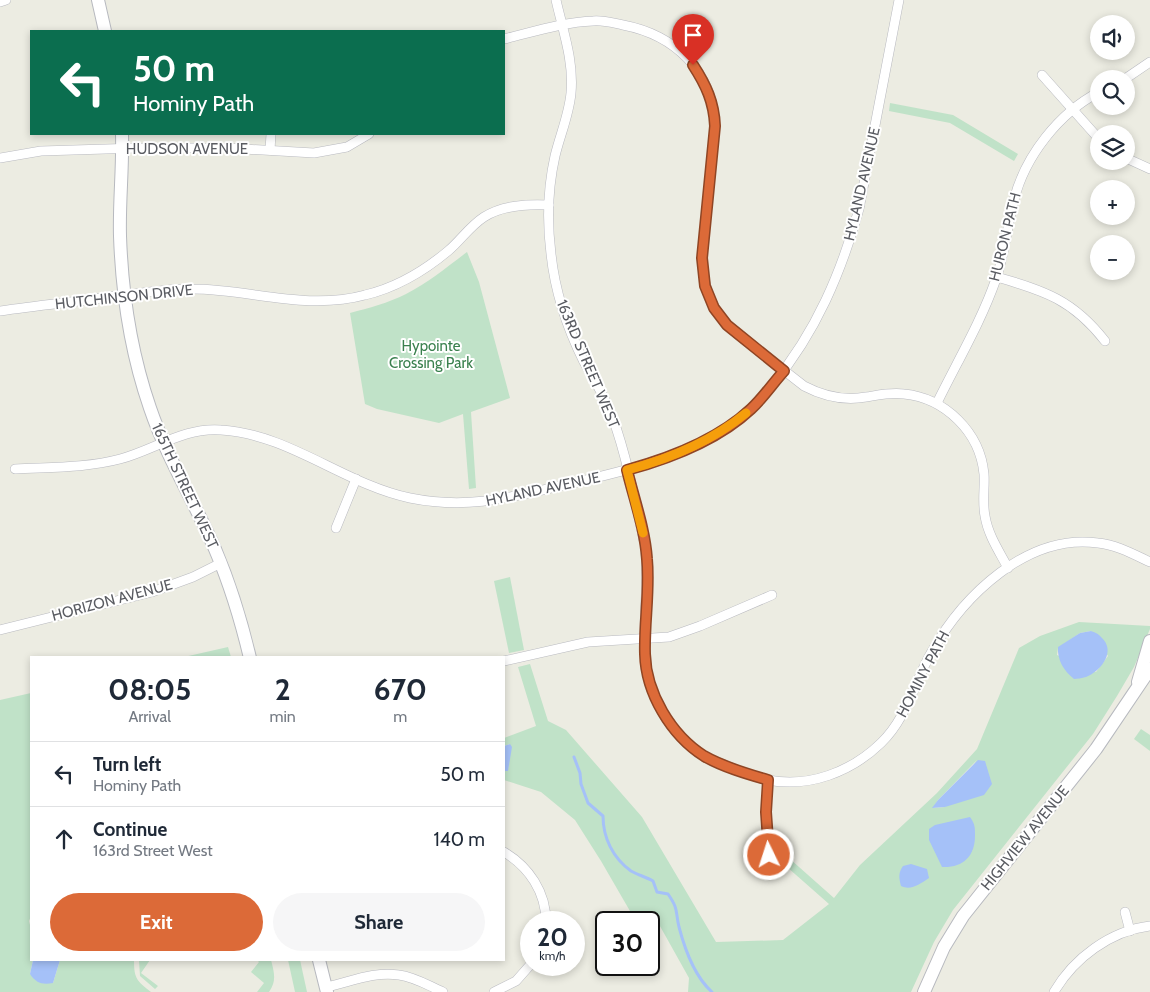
<!DOCTYPE html>
<html lang="en">
<head>
<meta charset="utf-8">
<style>
  :root { --surface:#fff; --page:#f6f6f7; --text:#1f2937; --muted:#747a83; --line:#e0e1e3; --accent:#dc6a38 }
  body { margin:0; font-family:Cabin,sans-serif; background:var(--page); color:var(--text); height:100vh; display:flex; flex-direction:column; font-size:19px; white-space:nowrap }
  * { box-sizing:border-box; margin:0 }
  p { font-size:16px; color:var(--muted) }
  .icon { flex:none; width:28px; height:28px; fill:none; stroke:currentColor; stroke-width:2; stroke-linecap:round; stroke-linejoin:round }
  .map { position:relative; flex:1; overflow:hidden }
  .sheet { position:absolute; left:30px; top:656px; width:475px; height:305px; display:flex; flex-direction:column; background:var(--surface); border-radius:0px; box-shadow:0 2px 8px #0003 }
  .sheet>* { flex:none }
  .top-card { position:absolute; left:30px; top:30px; width:475px; height:105px; border-radius:0px; box-shadow:0 2px 8px #0003; background:#0b6e4f; color:#fff; overflow:hidden }
  .buttons { position:absolute; left:1090px; top:15px; display:grid; gap:10px }
  .buttons a { display:grid; place-items:center; width:45px; height:45px; border-radius:50%; background:var(--surface); box-shadow:0 2px 8px #0003; font-size:25px }
  .speed { position:absolute; left:520px; top:911px; display:flex; gap:10px; font-size:25px; font-weight:700; text-align:center }
  .speed>* { display:grid; place-content:center; width:65px; height:65px; border-radius:50%; background:var(--surface); box-shadow:0 2px 8px #0003; line-height:1 }
  .speed small { font-size:12px; font-weight:400 }
  .speed .limit { border:2px solid #111; border-radius:8px; background:#fff; color:#111 }
  .pin { position:absolute; display:grid; place-items:center; width:42px; height:42px; color:#fff; margin:-51px -21px; border-radius:50% 50% 50% 0; rotate:-45deg; box-shadow:0 0 5px #0007 }
  .pin .icon { rotate:45deg }
  .me { position:absolute; width:55px; margin:-28px; rotate:356deg; stroke-linejoin:round; filter:drop-shadow(0 0 4px #0008) }
  .turn { display:flex; align-items:center; gap:18px; height:105px; padding:0 20px; font-size:22px }
  .turn .icon { width:65px; height:65px; stroke-width:2.5 }
  .turn b { display:block; font-size:35px; line-height:42px }
  .eta { display:flex; justify-content:space-evenly; align-items:center; height:85px; text-align:center }
  .eta b { font-size:30px; font-weight:800; line-height:35px }
  .button { display:flex; gap:10px; margin-top:auto; padding:10px 20px }
  .button a { flex:1; height:58px; border-radius:30px; background:var(--accent); color:#fff; font-size:20px; font-weight:800; line-height:58px; text-align:center }
  .button a+a { background:var(--page); color:var(--text) }
  ul { padding:0; list-style:none }
  li { display:flex; align-items:center; gap:15px; height:65px; padding:0 20px; border-top:1px solid var(--line) }
  li div { flex:1 }
  li b { display:block; font-size:19px }
  li em { font-style:normal }
  .map>svg:first-child { display:block }
  .green { fill:#c0e2c8; fill-rule:evenodd }
  .water { fill:#a5c1f8 }
  .lines { fill:none; stroke-linecap:round; stroke-linejoin:round }
  .stream { stroke:#a5c1f8; stroke-width:3 }
  .street-casing { stroke:#b9bac0; stroke-width:10 }
  .secondary-casing { stroke:#b7b9bf; stroke-width:14 }
  .street { stroke:#fff; stroke-width:9 }
  .secondary { stroke:#fff; stroke-width:12 }
  .route-casing { stroke:#8f4524; stroke-width:12 }
  .route { stroke:#dc6a38; stroke-width:9 }
  .slow { stroke:#f59e0b; stroke-width:9 }
  .labels { text-anchor:middle; stroke-width:4; stroke-linejoin:round; paint-order:stroke }
  .street-label { font-size:15px; fill:#5a5c62; stroke:#fff }
  .park-label { font-size:15px; fill:#3a804e; stroke:#fff }
</style>
</head>
<body>
<div class="map">
<svg width="1150" height="992" viewBox="0 0 1150 992">
  <rect width="100%" height="100%" fill="#ecece2"/>
  <!-- green -->
  <g class="green">
    <path d="M890,103L953,115L1018,154L1014,161L950,123L889,111Z"/>
    <path d="M467,252L479,282L510,398L471,412L476,488L469,489L463,414L439,423L377,409L365,404L350,313C369,308 388,303 406,294C428,283 447,267 467,252Z"/>
    <path d="M510,577L524,650L509,653L494,581Z"/>
    <path d="M1079,622L1150,626V629L1134,667L1117,696L1093,734L953,910L934,942L911,992H688L689,978L656,919L634,918L601,861L575,820L541,792L504,780V771L508,770L510,744L504,746V738L536,726L518,667L530,664L548,721L566,730L642,817L716,942L783,940L829,904L787,867L790,859L834,898L860,865L937,793L977,749L1019,648L1040,636ZM1091,631L1108,656L1096,672L1057,655L1058,648L1080,633ZM977,760L945,807L933,808L938,800Z"/>
    <path d="M228,647L231,657H184Z"/>
    <path d="M31,693V916L29,921L31,929V960H33L30,974L53,983L60,960H134C134,979 137,981 151,992H0V700Z"/>
    <path d="M1141,729L1150,735V751L1134,739Z"/>
    <path d="M139,960H150L141,973L158,986L155,989L140,976Z"/>
    <path d="M257,960H271C274,972 277,981 269,992H257L264,983L251,972L259,962Z"/>
    <path d="M288,960H300L307,992H295Z"/>
  </g>
  <!-- water -->
  <g class="water">
    <path d="M1091,631C1094,632 1099,634 1101,637C1117,651 1101,671 1086,677C1082,678 1077,679 1074,679C1064,671 1057,660 1058,647L1080,633Z"/>
    <path d="M510,744L512,747L508,771H504V746Z"/>
    <path d="M978,760L985,761L992,784L984,795L945,807L932,808L938,800Z"/>
    <path d="M970,817C975,824 975,827 975,836C975,857 962,868 942,867L929,840V829L935,825Z"/>
    <path d="M911,864L927,869L929,878C920,884 911,891 901,886C899,878 898,873 903,866Z"/>
    <path d="M33,960H60L53,983C42,985 36,983 30,974Z"/>
  </g>
  <g class="lines">
    <!-- stream -->
    <path class="stream" d="M574,757L580,773L581,784L588,803L603,816C603,838 613,858 631,871C638,875 646,877 653,881L657,892L668,894C679,910 675,910 679,927C685,950 694,976 712,992"/>
    <defs>
      <g id="street">
        <path d="M556,0C563,31 574,61 571,93C569,115 560,135 555,156C548,187 547,222 551,254C555,292 567,328 584,362C592,377 601,390 608,406C626,449 634,499 645,545C651,592 637,642 651,688C660,714 680,742 704,756C712,761 722,763 730,767C742,772 755,778 768,780C809,788 851,772 881,743C907,718 914,683 931,653C963,596 1027,533 1098,543C1117,545 1133,554 1150,562"/>
        <path d="M0,2L6,0"/>
        <path d="M504,39C533,32 564,22 593,21C603,20 613,23 623,25C675,35 713,71 715,126L702,258C703,289 713,313 736,333L804,386C823,396 844,401 866,397C879,395 891,392 904,394C945,398 980,432 984,474C985,488 982,501 985,516C988,535 999,551 1008,568"/>
        <path d="M1042,75L1099,139"/>
        <path d="M1125,79L1150,62"/>
        <path d="M270,150L271,134"/>
        <path d="M0,158L41,151L138,148H227L314,153L347,147L369,134"/>
        <path d="M1126,158L1150,169"/>
        <path d="M997,277C1045,291 1073,300 1105,341"/>
        <path d="M0,311C41,305 83,301 124,295C147,293 169,288 192,289C250,289 306,311 365,295C395,288 424,271 448,251C460,241 470,226 484,217C503,205 527,204 549,205"/>
        <path d="M937,403C957,362 981,322 996,279C1005,253 1007,226 1014,200C1025,156 1059,113 1099,92"/>
        <path d="M15,469C50,467 86,468 120,459C154,450 184,427 221,430C289,434 344,484 410,498C469,510 512,497 569,484C625,471 681,458 730,426C747,414 760,400 773,384C816,332 841,273 859,209L899,0"/>
        <path d="M336,528L356,479"/>
        <path d="M0,630L152,592L193,577L221,563"/>
        <path d="M504,661L588,642L669,637L700,626L772,595"/>
        <path d="M768,780L766,812L769,855"/>
        <path d="M504,852C529,867 546,892 546,922"/>
        <path d="M1125,912L1130,931"/>
        <path d="M326,987C350,982 374,971 399,975C415,977 429,986 443,992"/>
        <path d="M494,992L516,981L531,964"/>
        <path d="M1054,992C1074,958 1110,931 1150,926"/>
      </g>
      <g id="secondary">
        <path d="M98,0L105,31"/>
        <path d="M122,134C123,168 119,202 120,236C122,294 131,353 150,408C167,458 194,501 215,549C230,584 241,620 250,658"/>
        <path d="M1138,682L1150,641"/>
        <path d="M319,960L327,992"/>
        <path d="M924,992L944,947L963,916L1096,749L1150,669"/>
      </g>
    </defs>
    <!-- street casing -->
    <use href="#street" class="street-casing"/>
    <!-- secondary casing -->
    <use href="#secondary" class="secondary-casing"/>
    <!-- street -->
    <use href="#street" class="street"/>
    <!-- secondary -->
    <use href="#secondary" class="secondary"/>
  </g>
  <g class="lines">
    <defs>
      <path id="route" d="M693,65C706,85 714,102 715,126L702,258L705,286L714,308L727,325L784,371C773,383 763,398 751,409C718,440 671,458 627,470C634,499 645,529 647,559C650,590 644,623 645,654C646,693 671,735 704,756C723,767 747,774 768,780L766,812L769,855"/>
    </defs>
    <!-- route casing -->
    <use href="#route" class="route-casing"/>
    <!-- route -->
    <use href="#route" class="route"/>
    <!-- slow -->
    <path class="slow" d="M643,533L627,470C669,459 712,441 746,413"/>
  </g>
  <g class="labels">
    <!-- street labels -->
    <g class="street-label">
      <text x="187" y="154">HUDSON AVENUE</text>
      <text transform="translate(862 184) rotate(-77)" y="5">HYLAND AVENUE</text>
      <text transform="translate(1005 237) rotate(-76)" y="5">HURON PATH</text>
      <text transform="translate(124 297) rotate(-6)" y="5">HUTCHINSON DRIVE</text>
      <text transform="translate(588 364) rotate(67)" y="5">163RD STREET WEST</text>
      <text transform="translate(185 486) rotate(65)" y="5">165TH STREET WEST</text>
      <text transform="translate(543 489) rotate(-12)" y="5">HYLAND AVENUE</text>
      <text transform="translate(112 600) rotate(-15)" y="5">HORIZON AVENUE</text>
      <text transform="translate(923 674) rotate(-62)" y="5">HOMINY PATH</text>
      <text transform="translate(1025 838) rotate(-51)" y="5">HIGHVIEW AVENUE</text>
    </g>
    <!-- park labels -->
    <g class="park-label">
      <text x="431" y="351">Hypointe<tspan x="431" dy="17">Crossing Park</tspan></text>
    </g>
  </g>
</svg>
<div class="buttons">
<a><svg class="icon" aria-label="sound" viewBox="0 0 24 24"><path d="M4 9h4l5-4v14l-5-4H4zM17 9q2 3 0 6"/></svg></a>
<a><svg class="icon" aria-label="search" viewBox="0 0 24 24"><circle cx="10" cy="10" r="6"/><path d="M15 15l6 6"/></svg></a>
<a><svg class="icon" aria-label="layers" viewBox="0 0 24 24"><path d="M12 4l9 5-9 5-9-5zM3 14l9 5 9-5"/></svg></a>
<a>+</a>
<a>−</a>
</div>
<div class="speed"><div>20<small>km/h</small></div><div class="limit">30</div></div>
<div class="pin" style="left:693px;top:65px;background:#d93025"><svg class="icon" aria-label="arrive" viewBox="0 0 24 24"><path d="M6 21V4h12l-3 4 3 4H6"/></svg></div>
<svg class="me" style="left:769px;top:855px" viewBox="-20 -20 40 40"><circle r="17" fill="#dc6a38" stroke="#fff" stroke-width="3"/><path d="M0-11L8 9 0 5-8 9z" fill="#fff"/></svg>
<div class="top-card">
<div class="turn"><svg class="icon" aria-label="left" viewBox="0 0 24 24"><path d="M17 20v-9H6M10 6l-5 5 5 5"/></svg><div><b>50 m</b>Hominy Path</div></div>
</div>
<section class="sheet">
<div class="eta">
<div><b>08:05</b><p>Arrival</p></div>
<div><b>2</b><p>min</p></div>
<div><b>670</b><p>m</p></div>
</div>
<ul>
<li><svg class="icon" aria-label="left" viewBox="0 0 24 24"><path d="M17 20v-9H6M10 6l-5 5 5 5"/></svg><div><b>Turn left</b><p>Hominy Path</p></div><em>50 m</em></li>
<li><svg class="icon" aria-label="ahead" viewBox="0 0 24 24"><path d="M12 20V5M6 11l6-6 6 6"/></svg><div><b>Continue</b><p>163rd Street West</p></div><em>140 m</em></li>
</ul>
<div class="button"><a>Exit</a><a>Share</a></div>
</section>
</div>
</body>
</html>
